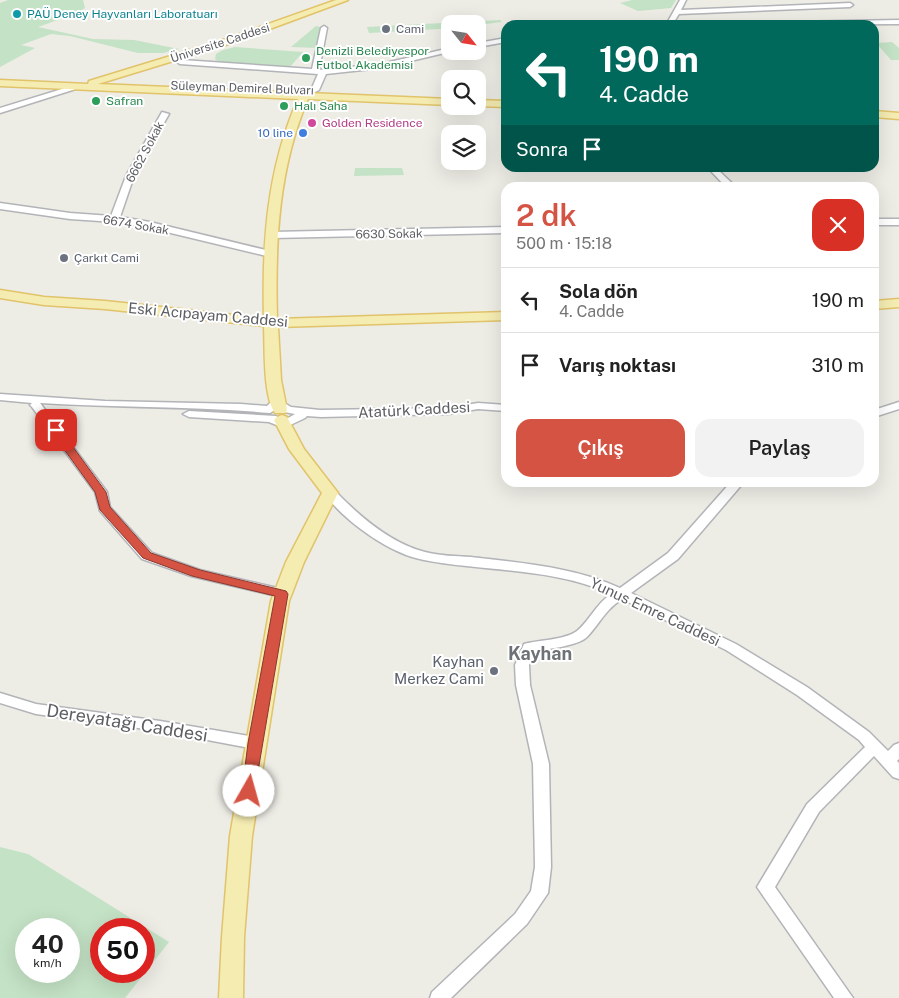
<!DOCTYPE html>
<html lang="tr">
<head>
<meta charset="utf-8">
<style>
  :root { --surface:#fff; --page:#f2f2f2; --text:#222; --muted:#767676; --line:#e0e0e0; --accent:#d55343 }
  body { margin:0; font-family:"Public Sans",sans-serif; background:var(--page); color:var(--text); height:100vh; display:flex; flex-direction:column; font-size:19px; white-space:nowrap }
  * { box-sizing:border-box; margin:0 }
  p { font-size:16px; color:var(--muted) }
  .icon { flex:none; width:28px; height:28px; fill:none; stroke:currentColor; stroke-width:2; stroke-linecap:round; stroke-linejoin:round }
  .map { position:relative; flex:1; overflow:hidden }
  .sheet { position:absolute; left:501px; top:182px; width:378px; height:305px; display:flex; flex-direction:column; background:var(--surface); border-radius:15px; box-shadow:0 5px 20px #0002 }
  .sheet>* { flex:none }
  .top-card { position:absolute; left:501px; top:20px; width:378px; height:152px; border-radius:15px; box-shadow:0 5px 20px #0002; background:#00695c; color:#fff; overflow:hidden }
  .needle { width:32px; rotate:120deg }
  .controls { position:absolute; left:441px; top:15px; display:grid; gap:10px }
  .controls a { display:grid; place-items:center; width:45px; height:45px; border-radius:10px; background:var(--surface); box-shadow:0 5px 20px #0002; font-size:25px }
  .speed { position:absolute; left:15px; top:918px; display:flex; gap:10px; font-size:25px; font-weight:700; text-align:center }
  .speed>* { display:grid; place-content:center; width:65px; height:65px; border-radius:50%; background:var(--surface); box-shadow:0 5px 20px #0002; line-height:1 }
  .speed small { font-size:12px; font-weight:400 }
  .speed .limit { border:8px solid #d22; background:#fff; color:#111 }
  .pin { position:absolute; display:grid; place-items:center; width:42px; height:42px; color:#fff; margin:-21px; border-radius:10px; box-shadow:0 2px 8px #0006 }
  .me { position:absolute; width:55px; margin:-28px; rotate:7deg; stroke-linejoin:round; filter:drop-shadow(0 0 4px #0008) }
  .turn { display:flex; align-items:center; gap:18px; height:105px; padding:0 15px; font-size:22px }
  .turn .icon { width:65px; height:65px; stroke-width:2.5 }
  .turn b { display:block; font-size:35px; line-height:42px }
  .then { display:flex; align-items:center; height:48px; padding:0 15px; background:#0003; gap:10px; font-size:19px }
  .round { display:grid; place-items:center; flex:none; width:52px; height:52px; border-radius:15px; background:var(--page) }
  .overview { display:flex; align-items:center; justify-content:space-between; height:85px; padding:0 15px }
  h1 { font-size:30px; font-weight:600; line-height:38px; color:var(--accent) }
  .cta { display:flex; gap:10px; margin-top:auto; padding:10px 15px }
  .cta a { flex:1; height:58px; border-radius:15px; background:var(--accent); color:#fff; font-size:20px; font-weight:600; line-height:58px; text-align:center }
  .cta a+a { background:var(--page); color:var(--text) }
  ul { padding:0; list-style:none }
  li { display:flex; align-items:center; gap:15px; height:65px; padding:0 15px; border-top:1px solid var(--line) }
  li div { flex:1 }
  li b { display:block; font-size:19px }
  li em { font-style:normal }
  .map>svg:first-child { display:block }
  .green { fill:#c4e2c5; fill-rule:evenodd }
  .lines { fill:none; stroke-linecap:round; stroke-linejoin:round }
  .minor-casing { stroke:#b2b4b8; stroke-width:3 }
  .major-casing { stroke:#e1c36a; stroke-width:3 }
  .minor { fill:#fff; fill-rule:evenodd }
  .major { fill:#f5ecb2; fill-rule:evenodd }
  .route { fill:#d55343; stroke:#8a362c }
  .culture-dot { fill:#0f9aa8; stroke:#fff; stroke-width:2 }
  .worship-dot { fill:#6b7280; stroke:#fff; stroke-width:2 }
  .leisure-dot { fill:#2e9e5b; stroke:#fff; stroke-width:2 }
  .hotel-dot { fill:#d1479c; stroke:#fff; stroke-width:2 }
  .shop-dot { fill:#3f7fe0; stroke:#fff; stroke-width:2 }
  .labels { text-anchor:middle; stroke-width:4; stroke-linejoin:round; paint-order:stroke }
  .far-culture-label { font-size:12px; fill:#0d838f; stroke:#fff; text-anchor:start }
  .far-worship-label { font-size:12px; fill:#5b616d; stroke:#fff; text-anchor:start }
  .far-street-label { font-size:12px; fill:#5d5f63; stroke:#fff }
  .far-leisure-label { font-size:12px; fill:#27864d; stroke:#fff; text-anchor:start }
  .far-hotel-label { font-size:12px; fill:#b23c85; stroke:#fff; text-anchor:start }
  .far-shop-label { font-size:12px; fill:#366cbe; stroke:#fff; text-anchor:end }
  .street-label { font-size:15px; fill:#5d5f63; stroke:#fff }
  .worship-label { font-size:15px; fill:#5b616d; stroke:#fff; text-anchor:end }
  .quarter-label { font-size:18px; font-weight:bold; fill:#6e7175; stroke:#fff }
  .near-street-label { font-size:18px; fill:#5d5f63; stroke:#fff }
</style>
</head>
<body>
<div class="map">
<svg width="899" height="998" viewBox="0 0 899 998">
  <rect width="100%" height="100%" fill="#edece5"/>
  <!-- green -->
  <g class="green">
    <path d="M8,0H83L85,8L77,13L38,27L93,39L134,40L179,49L163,53H138L70,36L51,34L21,45L35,48L0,67V3Z"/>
    <path d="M632,0H676L671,8L638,11L620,3Z"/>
    <path d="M500,20L502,22L478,25L450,24V28L439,29L369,33L367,27Z"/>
    <path d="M316,26L324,28L318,48L291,47Z"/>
    <path d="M892,42L899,48V60H891L876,43Z"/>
    <path d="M235,47L303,52L289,68L220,63L215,59L216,54L223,50Z"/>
    <path d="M355,168H402L404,175L354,176Z"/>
    <path d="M0,847L28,854L169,942L125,998H0ZM26,929H69V971H26ZM101,929H144V971H101Z"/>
  </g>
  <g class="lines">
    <defs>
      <g id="minor">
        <path d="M680,0H686L681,10L850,3L853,5L850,7L679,14L672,25H666Z"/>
        <path d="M899,20V24L726,25L729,23Z"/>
        <path d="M324,26L327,28L319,70L381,64L450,48V51H453L381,68L326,74L319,90L315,92L311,90L318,74L180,64L169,57L173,55L182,60L312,69L321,28Z"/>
        <path d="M506,38V42L478,47V43Z"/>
        <path d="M75,85L82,87L0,113V108Z"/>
        <path d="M162,112L169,114L134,176L120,217L150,222L274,252V256L271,257L150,228L115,222L70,219L0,209V203L70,213L111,216L126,176Z"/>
        <path d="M708,168H716L737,188H727Z"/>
        <rect x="874" y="219" width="25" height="6"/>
        <path d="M506,227V233L272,238L267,235L272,232Z"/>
        <path d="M0,394L105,401L241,404L267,406L273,400L277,399L291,407L320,410L448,408L478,403L506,405V411L478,409L448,414L321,417L307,416L305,418L284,428L269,422L189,417L183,414L189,411L276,416L283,421L295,414L284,412L278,408L270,413C194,406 117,408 40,403L107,492L110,507L152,553L200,570L286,590L288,593L286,596L281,597L191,576L142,559L100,511L95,492L32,407L30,405L32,403L0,400Z"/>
        <path d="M899,402V409L874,417V410Z"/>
        <path d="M731,482H744L678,559L631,593L736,644L807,687L869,732L888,751L894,745L899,743V759L897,761L899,763V779L893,777L874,756L819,812L775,887L853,998H834L757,887L807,804L865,747L859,740L797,695L726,650L622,599C605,610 600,623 587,637C578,646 547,649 535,651L529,665L530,685L549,764L551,867L548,893L527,924L451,998H430L432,992L515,914L531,891L535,867L533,764L516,685L515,665L524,644C538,640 565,640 577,631C590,620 596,604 611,594C552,567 486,572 424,560C390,554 344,521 324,493L326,490H334C359,516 390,543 425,552C440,556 456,556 471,557C521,563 574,567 620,588L668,553Z"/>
        <path d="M0,693L36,704L160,721L255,737L260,739L263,743L260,747L255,749L160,731L36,714L0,703Z"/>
      </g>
      <g id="major">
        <path d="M336,0H348L232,43L98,84L450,99V105L308,99C278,169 275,243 277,319L506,312V320L278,327L281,380L287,410L285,413H275C263,396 265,348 264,326L105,309L44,305L0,298V290L44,297L105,301L264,318C262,243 267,169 298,99L0,86V80L88,84L89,81L226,39Z"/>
        <path d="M478,100L506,101V107L478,106Z"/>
        <path d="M874,111L899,113V119L874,117Z"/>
        <path d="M899,299V307L874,309V301Z"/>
        <path d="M282,415L287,417L304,449L338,493L304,562L289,601L252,836L244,937L243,998H219L222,937L230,836L271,601L286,562L322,493L289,449L274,420L277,417Z"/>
      </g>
    </defs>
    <!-- minor casing -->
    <use href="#minor" class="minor-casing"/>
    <!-- major casing -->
    <use href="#major" class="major-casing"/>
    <!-- minor -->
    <use href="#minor" class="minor"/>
    <!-- major -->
    <use href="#major" class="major"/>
  </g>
  <!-- route -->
  <path class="route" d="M56,427L59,428L106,492L110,507L151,553L200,570L286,591L288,594L254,795L249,796L244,795L242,791L248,743L275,596L192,576L143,558L100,510L95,492L50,430Z"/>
  <!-- markers -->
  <circle class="culture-dot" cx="17" cy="14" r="5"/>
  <g class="worship-dot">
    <circle cx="386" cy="29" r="5"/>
    <circle cx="64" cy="258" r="5"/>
    <circle cx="494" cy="671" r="5"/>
  </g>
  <g class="leisure-dot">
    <circle cx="306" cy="58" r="5"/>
    <circle cx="96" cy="101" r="5"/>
    <circle cx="284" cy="106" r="5"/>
  </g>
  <circle class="hotel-dot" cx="312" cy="123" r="5"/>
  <circle class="shop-dot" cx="303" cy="133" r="5"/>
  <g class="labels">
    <!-- far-culture labels -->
    <g class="far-culture-label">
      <text x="27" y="18">PAÜ Deney Hayvanları Laboratuarı</text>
    </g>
    <!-- far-worship labels -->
    <g class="far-worship-label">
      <text x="396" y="33">Cami</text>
      <text x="74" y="262">Çarkıt Cami</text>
    </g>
    <!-- far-street labels -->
    <g class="far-street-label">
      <text transform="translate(220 43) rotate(-18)" y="4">Üniversite Caddesi</text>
      <text transform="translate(242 88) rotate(2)" y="4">Süleyman Demirel Bulvarı</text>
      <text transform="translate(145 152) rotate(-62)" y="4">6662 Sokak</text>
      <text transform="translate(136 225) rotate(10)" y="4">6674 Sokak</text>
      <text transform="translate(389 234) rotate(-1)" y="4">6630 Sokak</text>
    </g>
    <!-- far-leisure labels -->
    <g class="far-leisure-label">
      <text x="316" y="55">Denizli Belediyespor<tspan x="316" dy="14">Futbol Akademisi</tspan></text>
      <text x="106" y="105">Safran</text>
      <text x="294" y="110">Halı Saha</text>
    </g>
    <!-- far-hotel labels -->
    <g class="far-hotel-label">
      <text x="322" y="127">Golden Residence</text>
    </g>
    <!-- far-shop labels -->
    <g class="far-shop-label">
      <text x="293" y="137">10 line</text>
    </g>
    <!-- street labels -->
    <g class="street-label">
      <text transform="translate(208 315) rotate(5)" y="5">Eski Acıpayam Caddesi</text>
      <text transform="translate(414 410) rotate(-3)" y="5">Atatürk Caddesi</text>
      <text transform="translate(655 612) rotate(25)" y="5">Yunus Emre Caddesi</text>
    </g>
    <!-- worship labels -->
    <g class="worship-label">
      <text x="484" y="667">Kayhan<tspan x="484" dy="17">Merkez Cami</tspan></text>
    </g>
    <!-- quarter labels -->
    <g class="quarter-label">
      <text x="540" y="660">Kayhan</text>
    </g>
    <!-- near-street labels -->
    <g class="near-street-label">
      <text transform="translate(127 723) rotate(9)" y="6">Dereyatağı Caddesi</text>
    </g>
  </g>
</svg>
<div class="controls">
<a><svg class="needle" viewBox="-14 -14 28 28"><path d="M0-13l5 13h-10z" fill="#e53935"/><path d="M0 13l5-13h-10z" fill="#767676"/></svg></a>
<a><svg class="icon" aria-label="search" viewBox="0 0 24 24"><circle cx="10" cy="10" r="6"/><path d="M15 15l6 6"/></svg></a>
<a><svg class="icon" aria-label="layers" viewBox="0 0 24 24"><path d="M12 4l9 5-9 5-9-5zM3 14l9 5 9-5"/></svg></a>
</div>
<div class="speed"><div>40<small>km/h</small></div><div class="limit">50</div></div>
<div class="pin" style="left:56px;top:430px;background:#d93025"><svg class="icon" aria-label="arrive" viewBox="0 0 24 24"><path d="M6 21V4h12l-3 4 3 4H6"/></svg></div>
<svg class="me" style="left:249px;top:791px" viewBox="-20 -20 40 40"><circle r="19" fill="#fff"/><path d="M0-13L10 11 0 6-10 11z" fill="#d55343"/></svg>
<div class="top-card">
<div class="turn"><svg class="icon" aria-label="left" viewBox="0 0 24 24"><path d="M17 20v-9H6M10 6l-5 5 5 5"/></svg><div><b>190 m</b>4. Cadde</div></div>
<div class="then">Sonra<svg class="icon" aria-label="arrive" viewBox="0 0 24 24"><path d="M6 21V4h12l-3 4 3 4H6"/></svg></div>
</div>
<section class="sheet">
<div class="overview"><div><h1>2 dk</h1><p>500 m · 15:18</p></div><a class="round" style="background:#d93025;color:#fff"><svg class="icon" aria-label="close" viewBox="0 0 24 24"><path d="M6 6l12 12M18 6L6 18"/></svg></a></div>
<ul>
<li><svg class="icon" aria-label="left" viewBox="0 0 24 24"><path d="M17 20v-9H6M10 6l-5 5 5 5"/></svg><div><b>Sola dön</b><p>4. Cadde</p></div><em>190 m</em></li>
<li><svg class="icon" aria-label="arrive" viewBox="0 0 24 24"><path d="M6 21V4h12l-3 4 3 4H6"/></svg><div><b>Varış noktası</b></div><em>310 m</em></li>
</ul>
<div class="cta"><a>Çıkış</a><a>Paylaş</a></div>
</section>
</div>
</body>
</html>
